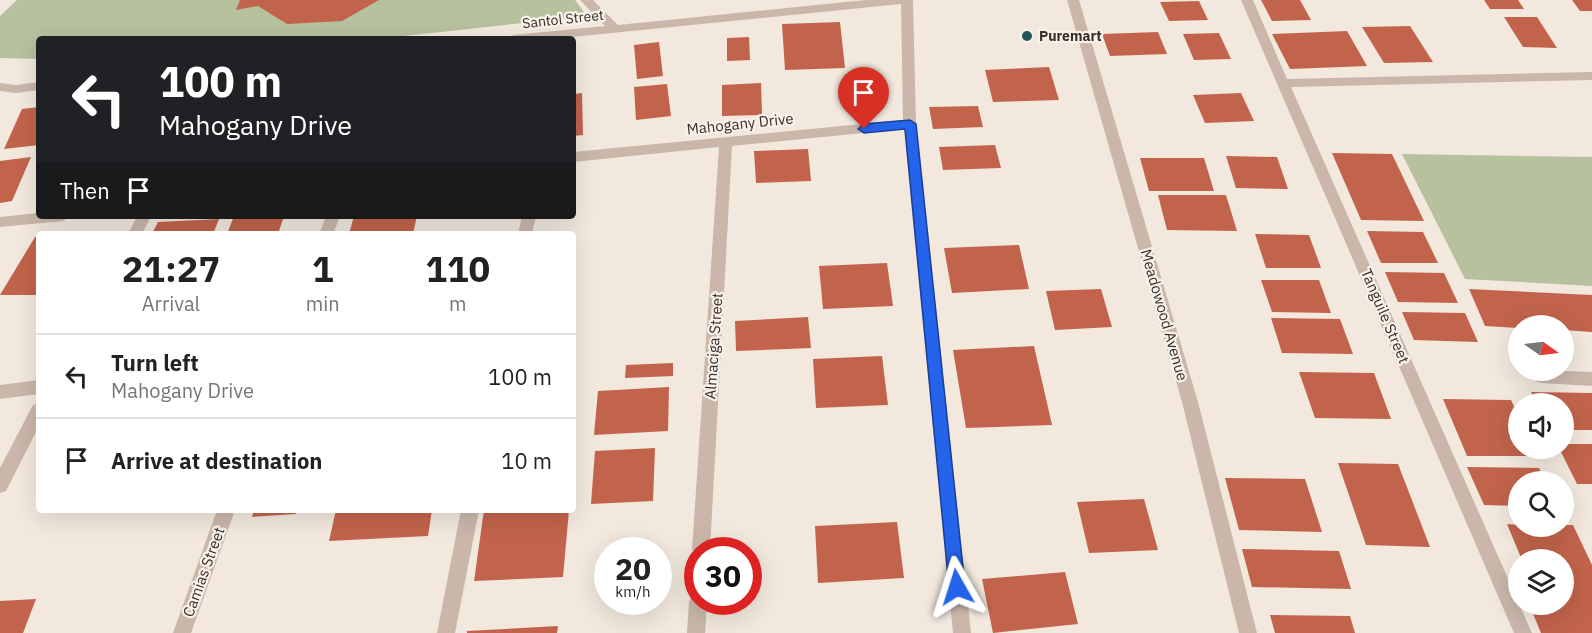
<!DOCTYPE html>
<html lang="en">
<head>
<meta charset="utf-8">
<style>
  :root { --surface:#fff; --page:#f2f2f2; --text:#222; --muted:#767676; --line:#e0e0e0 }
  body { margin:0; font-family:"IBM Plex Sans",sans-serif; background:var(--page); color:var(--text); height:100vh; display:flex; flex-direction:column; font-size:22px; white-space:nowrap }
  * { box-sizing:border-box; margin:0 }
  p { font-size:20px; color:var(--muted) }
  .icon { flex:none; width:33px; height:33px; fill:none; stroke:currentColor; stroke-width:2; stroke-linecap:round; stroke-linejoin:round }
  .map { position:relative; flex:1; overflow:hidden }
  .details { position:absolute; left:36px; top:231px; width:540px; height:282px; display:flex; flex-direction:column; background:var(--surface); border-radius:6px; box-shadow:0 6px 24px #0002 }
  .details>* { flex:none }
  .guide { position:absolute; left:36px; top:36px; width:540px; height:183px; border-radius:6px; box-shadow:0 6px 24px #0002; background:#202124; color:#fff; overflow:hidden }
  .needle { width:39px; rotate:104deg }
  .fabs { position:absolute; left:1508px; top:315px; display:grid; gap:12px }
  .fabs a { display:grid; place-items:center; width:66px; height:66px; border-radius:50%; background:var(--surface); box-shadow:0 6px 24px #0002; font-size:30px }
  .speed { position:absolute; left:594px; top:537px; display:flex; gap:12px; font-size:30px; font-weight:700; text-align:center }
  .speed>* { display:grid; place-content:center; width:78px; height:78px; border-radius:50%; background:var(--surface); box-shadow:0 6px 24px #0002; line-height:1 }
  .speed small { font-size:15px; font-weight:400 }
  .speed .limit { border:9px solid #d22; background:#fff; color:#111 }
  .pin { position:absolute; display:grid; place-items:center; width:51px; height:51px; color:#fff; margin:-62px -26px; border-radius:50% 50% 50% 0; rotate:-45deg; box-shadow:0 0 6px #0007 }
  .pin .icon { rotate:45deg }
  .me { position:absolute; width:66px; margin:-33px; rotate:354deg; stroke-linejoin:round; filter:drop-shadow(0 0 4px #0008) }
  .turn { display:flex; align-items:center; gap:21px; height:126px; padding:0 24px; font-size:27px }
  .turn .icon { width:78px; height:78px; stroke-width:2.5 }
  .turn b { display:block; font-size:42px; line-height:51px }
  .then { display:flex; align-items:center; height:57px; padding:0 24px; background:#0003; gap:12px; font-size:22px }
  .eta { display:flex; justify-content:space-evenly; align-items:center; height:102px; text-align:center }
  .eta b { font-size:36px; font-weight:700; line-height:42px }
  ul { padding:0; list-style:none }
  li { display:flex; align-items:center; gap:18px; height:84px; padding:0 24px; border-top:2px solid var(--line) }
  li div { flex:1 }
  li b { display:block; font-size:22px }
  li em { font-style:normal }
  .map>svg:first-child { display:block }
  .green { fill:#b6c19e }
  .building { fill:#c2644b }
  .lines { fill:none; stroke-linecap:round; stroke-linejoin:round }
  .street { fill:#cab7aa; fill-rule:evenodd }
  .route { fill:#2563eb; stroke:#184099; stroke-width:1.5 }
  .poi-dot { fill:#205658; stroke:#f9f2ea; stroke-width:2 }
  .labels { text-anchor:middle; stroke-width:4.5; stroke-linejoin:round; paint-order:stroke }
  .far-street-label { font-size:14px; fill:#382d29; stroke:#f9f2ea }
  .far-poi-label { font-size:14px; font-weight:bold; fill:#382d29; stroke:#f9f2ea; text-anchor:start }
  .street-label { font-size:15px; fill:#382d29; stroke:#f9f2ea }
</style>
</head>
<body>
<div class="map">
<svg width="1592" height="633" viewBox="0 0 1592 633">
  <rect width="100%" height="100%" fill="#f2e8de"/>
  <!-- green -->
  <g class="green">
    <path d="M17,0H575L587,16L376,39H39V59L0,58V16Z"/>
    <path d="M1402,154L1592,157V286L1465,279Z"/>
  </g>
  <!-- building -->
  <g class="building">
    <path d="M240,0H379L342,21L287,24L258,6L236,10Z"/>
    <path d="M1261,0H1300L1311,20L1272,21Z"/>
    <path d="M1484,0H1518L1524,9H1490Z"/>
    <path d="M1572,0H1592V11H1580Z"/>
    <path d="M1199,1L1208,20L1169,21L1160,2Z"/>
    <path d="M1504,17H1537L1557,48L1523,47Z"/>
    <path d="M840,22L845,68L785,70L782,24Z"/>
    <path d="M1410,26L1433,62L1384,63L1362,27Z"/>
    <path d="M1347,31L1367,66L1290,69L1272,34Z"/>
    <path d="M1158,32L1167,54L1110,56L1102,34Z"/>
    <path d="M1219,33L1231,59L1194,60L1183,34Z"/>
    <path d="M749,37L750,60L727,61V38Z"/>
    <path d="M659,42L663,76L637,79L634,45Z"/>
    <path d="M1049,67L1059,100L993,102L985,70Z"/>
    <path d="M761,83L762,115L722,116V85Z"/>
    <path d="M667,84L671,116L636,120L634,87Z"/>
    <path d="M582,93L583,135L573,136V94Z"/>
    <path d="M1241,93L1254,121L1205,123L1193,95Z"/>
    <path d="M978,106L983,127L933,129L929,107Z"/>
    <path d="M39,107V145L4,149L22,109Z"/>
    <path d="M995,145L1001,168L943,170L939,147Z"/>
    <path d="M808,149L811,181L756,183L754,151Z"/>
    <path d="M1332,153L1392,154L1424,221L1361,220Z"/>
    <path d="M1226,156L1277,157L1288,189L1236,188Z"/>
    <path d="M31,157L12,201L0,203V161Z"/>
    <path d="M1140,158H1204L1214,191H1149Z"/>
    <path d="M1158,195H1226L1237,231L1167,230Z"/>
    <path d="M234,216H284L278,234H227Z"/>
    <path d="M354,216H417L413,234H349Z"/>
    <path d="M219,219L213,234H152L158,222Z"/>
    <path d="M1367,231L1423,232L1438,263H1381Z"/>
    <path d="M1255,234L1309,235L1321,268H1266Z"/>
    <path d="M35,237H39V295H0Z"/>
    <path d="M1019,245L1029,289L952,293L944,248Z"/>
    <path d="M887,263L893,306L823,309L819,266Z"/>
    <path d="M1385,272L1444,273L1458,303L1398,302Z"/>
    <path d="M1261,280H1319L1331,313L1272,312Z"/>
    <path d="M1101,289L1112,327L1055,330L1046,291Z"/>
    <path d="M1469,289L1592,295V332L1563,330V326H1518V328L1485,326Z"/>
    <path d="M1402,312L1465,313L1478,342L1414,340Z"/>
    <path d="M808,317L811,348L736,351L735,321Z"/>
    <path d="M1271,318L1340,319L1353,354L1282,353Z"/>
    <path d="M1034,346L1052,425L966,428L953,350Z"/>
    <path d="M882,356L888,405L816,408L813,359Z"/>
    <path d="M673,363V376L625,378L626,365Z"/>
    <path d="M1299,372L1374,373L1391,419L1315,418Z"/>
    <path d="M669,387L668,431L594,435L598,391Z"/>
    <path d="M1531,392L1592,393V430H1563V404H1537Z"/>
    <path d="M1443,399L1511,400L1518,414V448H1535L1539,456H1467Z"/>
    <path d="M1563,444H1592V484H1577L1559,448H1563Z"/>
    <path d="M655,448L653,501L591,504L595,451Z"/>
    <path d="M1338,463L1398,464L1430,547L1366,545Z"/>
    <path d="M1467,467L1539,468L1546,482H1518V506L1484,505Z"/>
    <path d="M1225,478L1305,479L1322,532L1239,530Z"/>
    <path d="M1144,499L1158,550L1089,553L1077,502Z"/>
    <path d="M254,510H297L296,514L252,517Z"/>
    <path d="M336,510H432L428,536L329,541Z"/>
    <path d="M484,510H569L563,577L474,581Z"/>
    <path d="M897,522L904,578L818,583L815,526Z"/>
    <path d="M1507,524L1518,525V526L1573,525L1592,565V633H1541L1529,604H1563V560H1522Z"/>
    <path d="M1242,549L1339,551L1351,589L1252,587Z"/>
    <path d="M1065,572L1078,624L993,633L982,579Z"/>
    <path d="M36,599L23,633H0V601Z"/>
    <path d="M1270,615L1350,616L1355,633H1275Z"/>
    <path d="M558,626L557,633H467V631Z"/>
  </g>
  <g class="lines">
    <!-- street -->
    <g class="street">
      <path d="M580,0H593L618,25L866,0H913L916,124L971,633H953L904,129L732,146L710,550H698V557L692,550L719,147L573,162V152L903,120L901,4L552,39H507L513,35L605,26Z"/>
      <path d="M1067,0H1079L1198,402L1257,633H1239L1182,402Z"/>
      <path d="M1241,0H1253L1287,79L1592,72V80L1291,87L1532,633H1514Z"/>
      <path d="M39,82V90L16,93L0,91V83L16,85Z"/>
      <path d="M39,213V216H70L63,221L0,227V217Z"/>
      <path d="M137,216H151L142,234H128Z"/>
      <path d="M326,216H340L333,234H319Z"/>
      <path d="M522,216H536L532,234H518Z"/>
      <path d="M1537,370L1592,372V386L1541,383L1535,381L1533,376Z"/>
      <path d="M39,380V394L0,399V385Z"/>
      <path d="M39,403V426L6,491L0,493V468L33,405Z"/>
      <path d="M217,510H235L191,633H173Z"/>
      <path d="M461,510H479L455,633H437Z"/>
      <path d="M698,593V602H707L705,633H687L689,602L692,596Z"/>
    </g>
  </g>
  <!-- route -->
  <path class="route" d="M910,120L916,124L965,587L963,593L957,595L951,593L949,587L905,129L864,133L858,129L864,124Z"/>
  <!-- markers -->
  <circle class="poi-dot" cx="1027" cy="36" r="6"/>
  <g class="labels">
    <!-- far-street labels -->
    <g class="far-street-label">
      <text transform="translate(563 19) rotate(-6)" y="5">Santol Street</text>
    </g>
    <!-- far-poi labels -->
    <g class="far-poi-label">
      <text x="1039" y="41">Puremart</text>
    </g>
    <!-- street labels -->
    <g class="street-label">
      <text transform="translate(740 124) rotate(-6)" y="5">Mahogany Drive</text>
      <text transform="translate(1164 315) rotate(74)" y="5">Meadowood Avenue</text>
      <text transform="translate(1385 316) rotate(67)" y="5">Tanguile Street</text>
      <text transform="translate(714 346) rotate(-86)" y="5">Almaciga Street</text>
      <text transform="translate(204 572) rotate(-70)" y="5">Camias Street</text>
    </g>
  </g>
</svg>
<div class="fabs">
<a><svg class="needle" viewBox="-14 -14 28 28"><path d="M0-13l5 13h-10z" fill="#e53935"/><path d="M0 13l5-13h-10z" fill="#767676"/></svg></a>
<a><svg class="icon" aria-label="sound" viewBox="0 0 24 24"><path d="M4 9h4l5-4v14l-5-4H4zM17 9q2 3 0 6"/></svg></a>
<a><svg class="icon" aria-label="search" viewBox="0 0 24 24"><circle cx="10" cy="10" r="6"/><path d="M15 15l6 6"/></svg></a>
<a><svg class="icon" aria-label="layers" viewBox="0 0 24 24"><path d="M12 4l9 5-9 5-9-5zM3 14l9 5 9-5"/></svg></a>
</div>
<div class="speed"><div>20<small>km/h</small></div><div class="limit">30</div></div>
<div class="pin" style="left:864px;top:129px;background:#d93025"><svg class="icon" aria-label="arrive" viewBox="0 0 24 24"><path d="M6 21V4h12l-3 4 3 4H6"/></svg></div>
<svg class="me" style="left:957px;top:587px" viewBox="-20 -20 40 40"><path d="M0-17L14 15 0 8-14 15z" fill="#2563eb" stroke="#fff" stroke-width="4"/></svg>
<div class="guide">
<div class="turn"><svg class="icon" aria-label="left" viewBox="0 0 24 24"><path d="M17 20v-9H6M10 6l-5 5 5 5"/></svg><div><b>100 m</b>Mahogany Drive</div></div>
<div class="then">Then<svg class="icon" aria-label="arrive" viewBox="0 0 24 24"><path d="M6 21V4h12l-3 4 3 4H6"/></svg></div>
</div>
<section class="details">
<div class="eta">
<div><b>21:27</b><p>Arrival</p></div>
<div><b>1</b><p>min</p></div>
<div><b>110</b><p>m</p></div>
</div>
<ul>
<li><svg class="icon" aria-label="left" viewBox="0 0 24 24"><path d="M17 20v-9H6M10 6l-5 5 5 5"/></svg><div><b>Turn left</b><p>Mahogany Drive</p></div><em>100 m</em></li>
<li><svg class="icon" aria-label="arrive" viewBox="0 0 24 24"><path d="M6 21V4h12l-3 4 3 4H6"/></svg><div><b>Arrive at destination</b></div><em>10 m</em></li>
</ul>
</section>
</div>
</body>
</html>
